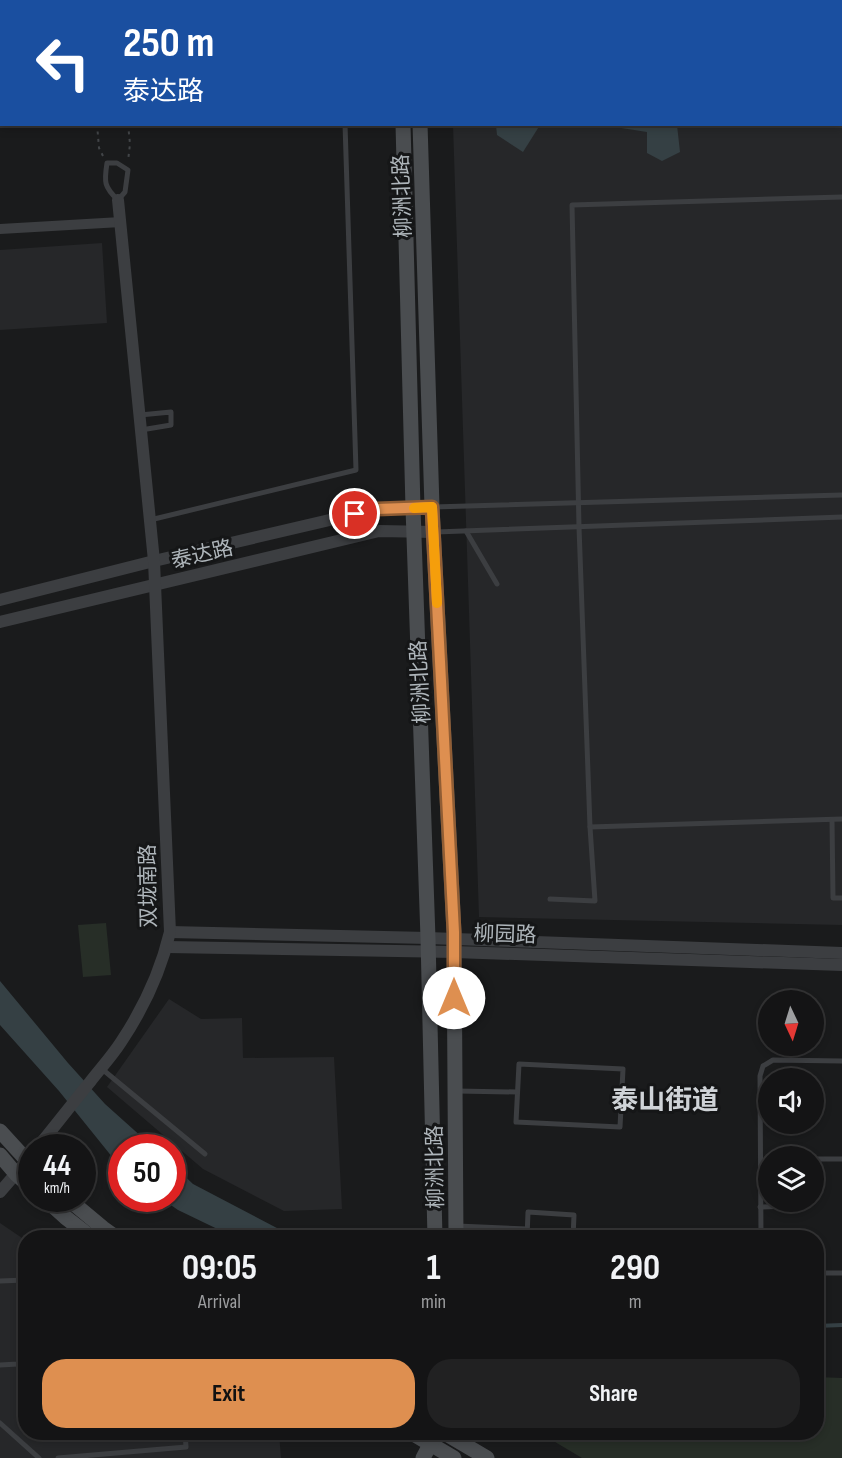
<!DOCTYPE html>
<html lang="en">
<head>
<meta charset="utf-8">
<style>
  :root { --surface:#141415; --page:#212122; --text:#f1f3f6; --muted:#9d9ea0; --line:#333334; --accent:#de8f50 }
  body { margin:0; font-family:"Sofia Sans Condensed","Noto Sans SC",sans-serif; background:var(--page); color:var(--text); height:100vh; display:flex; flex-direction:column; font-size:22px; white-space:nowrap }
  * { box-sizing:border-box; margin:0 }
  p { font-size:20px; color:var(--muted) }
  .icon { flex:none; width:33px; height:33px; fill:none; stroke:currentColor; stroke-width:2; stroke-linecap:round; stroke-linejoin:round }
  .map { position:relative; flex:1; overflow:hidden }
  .sheet { position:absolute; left:18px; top:1230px; width:806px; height:210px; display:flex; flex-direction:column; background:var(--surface); border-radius:24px; box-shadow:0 3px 9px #0003,0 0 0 2px var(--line) }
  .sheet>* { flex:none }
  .top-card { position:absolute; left:0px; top:0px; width:843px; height:126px; box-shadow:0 3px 9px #0003,0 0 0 2px var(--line); background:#1a4fa0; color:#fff; overflow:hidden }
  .needle { width:39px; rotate:176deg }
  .controls { position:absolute; left:758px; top:990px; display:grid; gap:12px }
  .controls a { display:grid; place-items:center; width:66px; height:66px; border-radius:50%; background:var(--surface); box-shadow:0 3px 9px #0003,0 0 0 2px var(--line); font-size:30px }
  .speed { position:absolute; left:18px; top:1134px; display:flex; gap:12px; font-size:30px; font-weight:700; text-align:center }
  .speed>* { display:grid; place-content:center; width:78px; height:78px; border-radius:50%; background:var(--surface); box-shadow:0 3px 9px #0003,0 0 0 2px var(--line); line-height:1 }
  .speed small { font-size:15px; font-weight:400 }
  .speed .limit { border:9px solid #d22; background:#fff; color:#111 }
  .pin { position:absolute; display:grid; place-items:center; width:51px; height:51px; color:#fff; margin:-26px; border:3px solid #fff; border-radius:50%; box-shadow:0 2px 6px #0007 }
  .me { position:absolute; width:66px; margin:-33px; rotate:0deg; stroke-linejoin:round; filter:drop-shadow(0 0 4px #0008) }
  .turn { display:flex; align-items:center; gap:21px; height:126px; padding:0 24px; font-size:27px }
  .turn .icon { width:78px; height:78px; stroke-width:2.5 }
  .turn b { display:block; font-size:42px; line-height:51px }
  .eta { display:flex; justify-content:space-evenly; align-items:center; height:102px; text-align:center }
  .eta b { font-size:36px; font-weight:700; line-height:42px }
  .button { display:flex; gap:12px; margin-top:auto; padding:12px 24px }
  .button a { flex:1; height:69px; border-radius:24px; background:var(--accent); color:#111; font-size:24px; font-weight:700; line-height:69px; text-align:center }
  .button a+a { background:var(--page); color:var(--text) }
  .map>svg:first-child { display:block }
  .built { fill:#262729 }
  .green { fill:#272e27 }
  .water { fill:#354044 }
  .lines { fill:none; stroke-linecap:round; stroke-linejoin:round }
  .stream { stroke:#354044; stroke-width:4 }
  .path { stroke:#424548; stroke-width:2; stroke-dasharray:3 4.5; stroke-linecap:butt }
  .service { stroke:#3c3e41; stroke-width:5 }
  .minor { stroke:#3c3e41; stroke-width:10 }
  .tertiary { stroke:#3c3e41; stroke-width:12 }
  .secondary { stroke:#4a4d50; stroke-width:15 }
  .route-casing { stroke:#905d34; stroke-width:15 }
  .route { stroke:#de8f50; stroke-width:10 }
  .slow { stroke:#f59e0b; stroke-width:10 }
  .labels { text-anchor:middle; stroke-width:6; stroke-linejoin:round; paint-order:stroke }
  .street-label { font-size:21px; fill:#aeb5ba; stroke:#151617 }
  .district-label { font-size:27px; font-weight:bold; fill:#cfd3d7; stroke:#151617 }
</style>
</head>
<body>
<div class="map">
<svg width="842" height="1458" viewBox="0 0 842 1458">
  <rect width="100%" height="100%" fill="#1a1b1c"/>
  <!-- built -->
  <g class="built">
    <path d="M449,0H699L702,1L449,2Z"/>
    <path d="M842,70V925L479,917L453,125L842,124Z"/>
    <path d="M102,243L107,323L0,330V250Z"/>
    <path d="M169,999L201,1019L242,1018L243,1058L334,1057L342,1209L284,1211L203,1169L107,1087Z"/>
    <path d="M0,1223L25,1240L26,1432L279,1433L281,1458H0Z"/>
  </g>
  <!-- green -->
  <g class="green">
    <path d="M106,923L111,975L83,977L78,925Z"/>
    <path d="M816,1377L842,1378V1458H582L540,1433L816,1432Z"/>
  </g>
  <!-- water -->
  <g class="water">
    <path d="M496,125V124L540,125L523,152L497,135Z"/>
    <path d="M602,125H677L680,152L662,161L647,153V132Z"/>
    <path d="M0,981L68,1063L105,1104L153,1147L122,1148L121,1167L117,1163L59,1091L0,1025Z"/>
    <path d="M173,1165L193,1184L294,1237H234L178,1210L162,1199L172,1198Z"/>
  </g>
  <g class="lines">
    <!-- stream -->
    <path class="stream" d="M816,1326L842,1325"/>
    <!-- path -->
    <g class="path">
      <path d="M89,0L90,2"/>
      <path d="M118,0V2"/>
      <path d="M97,124L99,148L103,156"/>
      <path d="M128,124L130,144L128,161"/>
    </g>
    <!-- service -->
    <g class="service">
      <path d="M341,0V2"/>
      <path d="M753,0L756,2"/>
      <path d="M107,163H117L128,170L125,192L118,200C104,187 104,182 107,163Z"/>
      <path d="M842,197L572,205L579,527L590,827L842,819"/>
      <path d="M140,415L171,412V425L141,430"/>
      <path d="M433,507L842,495"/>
      <path d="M150,520L356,470L345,124"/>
      <path d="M466,531L497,584"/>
      <path d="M436,532L842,517"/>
      <path d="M832,820L833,898H842"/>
      <path d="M550,899L595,901L590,827"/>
      <path d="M519,1064L623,1069L620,1127L516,1122Z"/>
      <path d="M102,1069L205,1154"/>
      <path d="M457,1091L517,1092"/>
      <path d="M813,1159H842"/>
      <path d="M760,1207L789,1206"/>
      <path d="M457,1226L527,1229"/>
      <path d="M527,1238L528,1212L574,1215L573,1238"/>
      <path d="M761,1238L760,1076L763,1066L773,1060L842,1061"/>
      <path d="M816,1273H842"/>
      <path d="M0,1281L26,1280"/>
      <path d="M0,1365L18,1364L26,1362"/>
      <path d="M0,1423L39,1458"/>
      <path d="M58,1458L186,1447L185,1432"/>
    </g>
    <!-- minor -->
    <path class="minor" d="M0,229L121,222"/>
    <!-- tertiary -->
    <g class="tertiary">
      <path d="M0,600L154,561L377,509L432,507"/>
      <path d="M0,622L379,531L433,532"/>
      <path d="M170,932L428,938L842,953"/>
      <path d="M167,947L454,952L842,965"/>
      <path d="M37,1148C55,1126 72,1104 90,1082C100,1069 112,1056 121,1042C143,1009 161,970 170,932L154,561L118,200"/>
      <path d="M0,1192L32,1155"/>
    </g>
    <!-- secondary -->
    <g class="secondary">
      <path d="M399,0V2"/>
      <path d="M416,0V2"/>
      <path d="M403,124L413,508L428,938L435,1238"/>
      <path d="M420,124L432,507L454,932L456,1238"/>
      <path d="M0,1131L32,1166"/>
      <path d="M0,1155L16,1174L32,1188"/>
      <path d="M44,1198L65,1217L92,1238"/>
      <path d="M67,1198L103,1228L117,1238"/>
      <path d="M410,1432L454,1458"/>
      <path d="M443,1432L487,1458"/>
      <path d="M423,1458L435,1435"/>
    </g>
  </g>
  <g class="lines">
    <defs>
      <path id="route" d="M355,514L377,509L432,507L454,932V998"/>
    </defs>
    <!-- route casing -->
    <use href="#route" class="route-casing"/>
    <!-- route -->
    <use href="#route" class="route"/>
    <!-- slow -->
    <path class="slow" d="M414,508L432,507L437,603"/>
  </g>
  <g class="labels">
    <!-- street labels -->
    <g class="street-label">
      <text transform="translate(402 196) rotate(-92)" y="7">柳洲北路</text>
      <text transform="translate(202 554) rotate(-13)" y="7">泰达路</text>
      <text transform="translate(420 682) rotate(-93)" y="7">柳洲北路</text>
      <text transform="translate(148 886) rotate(-91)" y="7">双垅南路</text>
      <text transform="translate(505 934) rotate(2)" y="7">柳园路</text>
      <text transform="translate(435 1167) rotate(-91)" y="7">柳洲北路</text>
    </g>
    <!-- district labels -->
    <g class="district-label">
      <text x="665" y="1109">泰山街道</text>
    </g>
  </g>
</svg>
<div class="controls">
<a><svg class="needle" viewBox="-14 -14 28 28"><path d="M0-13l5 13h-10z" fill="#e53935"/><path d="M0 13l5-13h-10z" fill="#9d9ea0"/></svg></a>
<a><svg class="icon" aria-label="sound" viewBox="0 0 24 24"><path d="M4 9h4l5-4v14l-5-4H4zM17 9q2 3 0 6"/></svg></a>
<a><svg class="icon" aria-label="layers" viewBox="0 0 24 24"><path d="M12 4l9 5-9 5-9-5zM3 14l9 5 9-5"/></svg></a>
</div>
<div class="speed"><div>44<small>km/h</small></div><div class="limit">50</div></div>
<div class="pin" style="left:355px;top:514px;background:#d93025"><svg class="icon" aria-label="arrive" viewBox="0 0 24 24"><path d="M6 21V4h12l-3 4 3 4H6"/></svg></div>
<svg class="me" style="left:454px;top:998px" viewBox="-20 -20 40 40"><circle r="19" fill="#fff"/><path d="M0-13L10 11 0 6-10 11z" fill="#de8f50"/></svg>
<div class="top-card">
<div class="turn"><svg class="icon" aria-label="left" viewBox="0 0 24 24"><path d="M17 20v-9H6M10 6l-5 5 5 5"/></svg><div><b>250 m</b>泰达路</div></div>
</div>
<section class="sheet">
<div class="eta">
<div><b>09:05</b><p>Arrival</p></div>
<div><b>1</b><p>min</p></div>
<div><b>290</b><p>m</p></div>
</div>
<div class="button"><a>Exit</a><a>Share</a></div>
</section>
</div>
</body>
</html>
